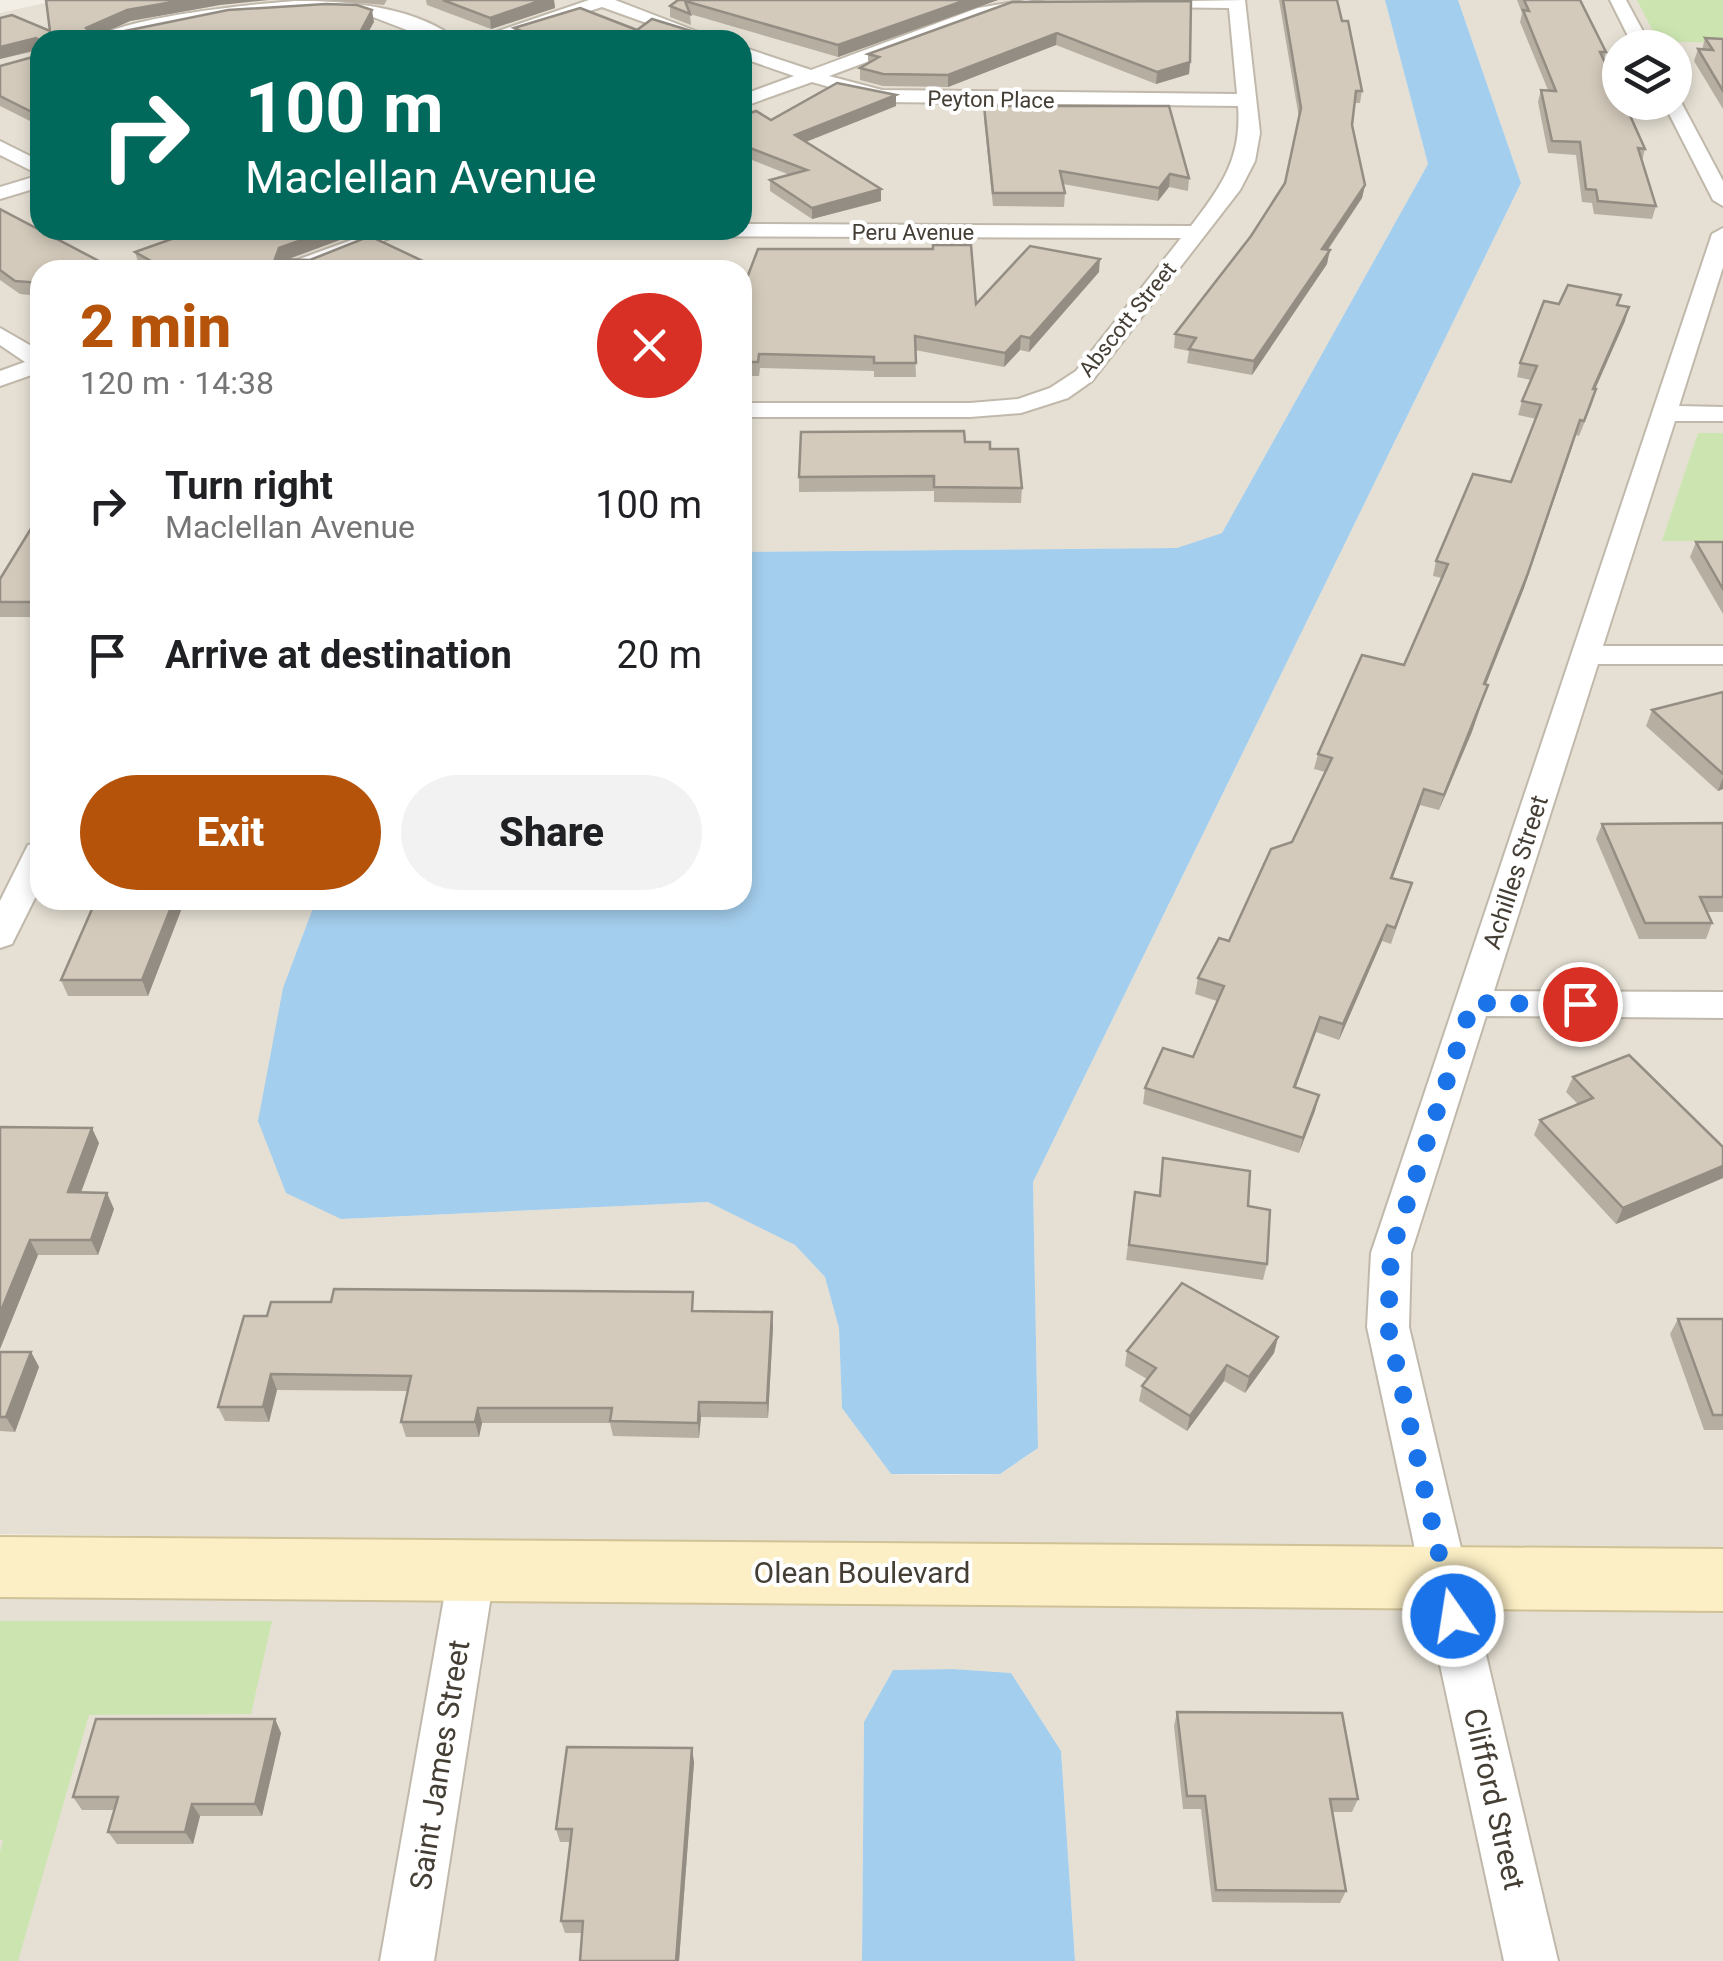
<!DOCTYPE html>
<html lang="en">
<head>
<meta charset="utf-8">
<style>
  :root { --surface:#fff; --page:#f2f2f2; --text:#202124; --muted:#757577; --accent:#b45309 }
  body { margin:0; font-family:Roboto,sans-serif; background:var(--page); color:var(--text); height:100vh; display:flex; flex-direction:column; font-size:38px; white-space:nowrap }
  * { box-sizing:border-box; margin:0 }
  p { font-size:32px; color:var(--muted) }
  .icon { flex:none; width:55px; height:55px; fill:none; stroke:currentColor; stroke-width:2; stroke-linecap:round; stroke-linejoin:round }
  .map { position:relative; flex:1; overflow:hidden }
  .details { position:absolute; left:30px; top:260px; width:722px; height:650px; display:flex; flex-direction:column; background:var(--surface); border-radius:30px; box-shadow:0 5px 15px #0003 }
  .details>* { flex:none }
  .banner { position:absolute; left:30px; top:30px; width:722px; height:210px; border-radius:30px; box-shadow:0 5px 15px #0003; background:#00695c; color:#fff; overflow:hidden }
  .buttons { position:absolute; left:1602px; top:30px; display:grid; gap:20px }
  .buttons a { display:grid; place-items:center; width:90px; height:90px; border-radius:50%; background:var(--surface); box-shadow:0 5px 15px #0003; font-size:50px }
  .pin { position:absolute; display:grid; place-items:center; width:85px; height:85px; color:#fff; margin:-42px; border:5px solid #fff; border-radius:50%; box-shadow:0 2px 10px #0007 }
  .me { position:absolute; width:110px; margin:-55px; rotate:347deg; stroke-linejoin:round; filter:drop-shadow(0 0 8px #0008) }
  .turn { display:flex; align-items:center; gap:35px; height:210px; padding:0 50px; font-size:45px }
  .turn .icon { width:130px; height:130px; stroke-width:2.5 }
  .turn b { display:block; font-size:70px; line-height:85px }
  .round { display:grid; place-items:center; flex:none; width:105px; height:105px; border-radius:52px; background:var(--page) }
  .overview { display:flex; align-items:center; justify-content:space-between; height:170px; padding:0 50px }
  h1 { font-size:60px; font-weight:800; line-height:75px; color:var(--accent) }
  .cta { display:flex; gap:20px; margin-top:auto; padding:20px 50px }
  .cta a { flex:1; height:115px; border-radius:60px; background:var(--accent); color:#fff; font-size:40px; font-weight:800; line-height:115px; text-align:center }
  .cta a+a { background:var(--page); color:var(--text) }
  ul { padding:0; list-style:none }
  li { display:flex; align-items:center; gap:30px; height:150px; padding:0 50px }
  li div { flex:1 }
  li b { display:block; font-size:38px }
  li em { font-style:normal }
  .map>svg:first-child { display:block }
  .residential { fill:#e6e0d4; fill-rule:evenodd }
  .green { fill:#cce5b0 }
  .water { fill:#a4ceed }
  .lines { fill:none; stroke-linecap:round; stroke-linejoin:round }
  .street-casing { stroke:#c0b9ab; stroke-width:4 }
  .secondary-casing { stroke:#d0c297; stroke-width:4 }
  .street { fill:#fff; fill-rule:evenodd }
  .secondary { fill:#fcefc5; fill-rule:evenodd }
  .wall { fill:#b5aea1 }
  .shaded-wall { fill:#948d83 }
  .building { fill:#d3cabb; stroke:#948d83; stroke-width:2.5 }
  .route { stroke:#1a73e8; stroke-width:18; stroke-dasharray:0 32.4 }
  .labels { text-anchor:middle; stroke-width:8; stroke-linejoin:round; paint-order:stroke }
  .far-street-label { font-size:22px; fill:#443e35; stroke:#fff }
  .street-label { font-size:25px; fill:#443e35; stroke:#fff }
  .near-street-label { font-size:30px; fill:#443e35; stroke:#fff }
</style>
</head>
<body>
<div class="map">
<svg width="1723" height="1961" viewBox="0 0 1723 1961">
  <rect width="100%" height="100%" fill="#f2eee5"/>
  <!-- residential -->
  <g class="residential">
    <path d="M58,0H1385L1428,164L1222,533L1178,548L743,552L742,270H40V900H316L283,988L342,1219L708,1202L795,1245L825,1277L839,1327L842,1408L891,1474L949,1475L1000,1474L1038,1448L1033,1182L1521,183L1458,0H1723V1549L954,1546L0,1534V13ZM40,40H742V230H40ZM1620,48H1675V102H1620Z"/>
    <path d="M0,1595L1723,1607V1961H1075L1061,1751L1011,1673L953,1669L893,1670L864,1722L862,1961H0Z"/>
  </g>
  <!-- green -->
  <g class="green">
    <path d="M1637,0H1723V43L1658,41Z"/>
    <path d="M1698,433H1723V541H1662Z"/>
    <path d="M0,1621H272L251,1714L89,1715L18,1961H0V1852L3,1840H0Z"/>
  </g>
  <!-- water -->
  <g class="water">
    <path d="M1385,0H1458L1521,183L1033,1182L1038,1448L1000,1474H891L842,1408L839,1328L825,1277L795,1245L708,1202L341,1219L286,1193L258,1121L283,988L316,900H742L743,552L1177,548L1222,533L1428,164Z"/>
    <path d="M953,1669L1011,1673L1061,1751L1075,1961H862L864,1722L893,1670Z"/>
  </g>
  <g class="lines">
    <defs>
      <g id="street">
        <path d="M589,0H615L719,40H694L602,7L499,40H472Z"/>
        <path d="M1026,0L1047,3L1039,8L988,17L829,76L882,90L1237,94L1229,8L1146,7L1138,2L1245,0L1260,133L1255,161L1240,190L1092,381L1068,398L1021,413L970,417H742V403H970L1018,399L1050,388L1076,371L1181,238L629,236L618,230H742V224L1191,226C1222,186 1242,157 1238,106L882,102L812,82L742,107V95L794,76L742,58V47L811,70L978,8Z"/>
        <path d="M1610,0H1626L1652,48H1634Z"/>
        <path d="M296,1C344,0 418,7 457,40H433L360,12L328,11L230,17L122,40H93C122,17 254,4 296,1Z"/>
        <path d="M1675,97L1681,102L1723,181V206L1713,200L1663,102H1675Z"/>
        <path d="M0,141L40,161V187L0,199V187L40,175L0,155Z"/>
        <path d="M1723,228V267L1679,406L1723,407V421H1675L1603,646H1723V664H1598L1494,991L1723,992V1018L1486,1016L1411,1253L1409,1327L1558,1961H1504L1367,1327L1371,1253L1712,234Z"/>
        <path d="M379,230H410L311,270H280L283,265Z"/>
        <path d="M0,328L40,351V372L0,386V371L25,362L0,345Z"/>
        <path d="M40,842V888L12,944L0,948V901L28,845Z"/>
        <path d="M472,1549L488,1555L495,1570L434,1961H380L449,1570L456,1555Z"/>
      </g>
      <path id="secondary" d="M0,1537L1723,1549V1611L0,1597Z"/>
    </defs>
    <!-- street casing -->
    <use href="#street" class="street-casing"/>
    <!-- secondary casing -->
    <use href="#secondary" class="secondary-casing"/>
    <!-- street -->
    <use href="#street" class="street"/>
    <!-- secondary -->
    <use href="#secondary" class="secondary"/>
  </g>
  <!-- wall -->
  <g class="wall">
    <path d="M328,0H387L384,5Z"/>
    <path d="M426,0H554L555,8L491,29L427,5Z"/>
    <path d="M678,0H998L838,57L690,14L691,25L670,17V6Z"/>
    <path d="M1279,0H1337L1362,91L1360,103H1355L1352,125L1365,185L1362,198L1328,250L1327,264L1252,375L1187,363L1189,351L1174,348L1175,334L1251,236L1285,183L1299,118Z"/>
    <path d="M1517,0H1580L1606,52L1604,59L1645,149L1642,161L1656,206L1652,219L1594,214L1592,203L1582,202L1576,155L1548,153L1538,102L1541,90H1548L1520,22L1522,13Z"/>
    <path d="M1012,2L1190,62L1189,74L1156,84L1056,45L948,87L883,86L860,80V68L868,63V54Z"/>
    <path d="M220,5L130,21L104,33L374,22L40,40V126L0,106V66L40,55V50L0,59V18L50,31Z"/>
    <path d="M514,28L637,30L701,40H519L516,39Z"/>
    <path d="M1705,38L1723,39V109L1694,61L1698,49L1702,50Z"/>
    <path d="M896,106L806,142L881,189V201L812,219L770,191V180L790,175L742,156V116L771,120Z"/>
    <path d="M984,106L1189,178L1188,191L1169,187L1158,201L1063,184L1065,193L1064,207L993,206L984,118Z"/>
    <path d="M0,209L40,270V296L20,294L0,280Z"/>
    <path d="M348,237L287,260L429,264L430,270H148L139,265L135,252Z"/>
    <path d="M1099,272L1029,352L1020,350L1004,367L915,350L916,377H874V371L760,368L759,376H742V291L976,304Z"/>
    <path d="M1559,304L1618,305L1625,321L1595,389H1596L1592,404L1579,436L1576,435L1524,588L1486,684L1488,685L1483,700L1439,810L1420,805L1392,878L1412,883L1391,944L1382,941L1339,1040L1316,1032L1295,1088L1319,1095L1299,1153L1143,1104L1145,1088L1193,1057L1217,1001L1195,994L1198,978L1229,941L1292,842L1325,772L1314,769L1318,754L1404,665L1442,578L1433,576L1436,561L1511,482L1536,419L1518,415L1522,401L1531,380L1517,377L1520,363Z"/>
    <path d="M965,442L990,449L1022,488L1021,503L934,502V491L799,492V477Z"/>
    <path d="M40,514V617H0V579Z"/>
    <path d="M1696,542H1723V614L1690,557Z"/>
    <path d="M1723,692V789L1718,791L1646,726L1652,710Z"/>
    <path d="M1723,823V912H1707L1712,923L1706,939H1639L1596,839L1602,824Z"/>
    <path d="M96,900H185L148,996H68L61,980Z"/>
    <path d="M1573,1077L1723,1147V1178L1616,1224L1534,1135L1540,1120L1578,1104L1566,1092Z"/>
    <path d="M0,1127L99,1143L81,1193L114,1209L98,1255H38L0,1349Z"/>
    <path d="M1163,1158L1248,1206L1267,1264L1263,1280L1126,1260L1135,1192L1159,1195Z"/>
    <path d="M695,1311L772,1312L773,1327L768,1418L701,1417L699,1438L613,1436L610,1423H482L479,1437H406L401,1422L408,1391L277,1390L269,1422L225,1421L218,1407L244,1316Z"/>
    <path d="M1678,1319H1723V1430H1704L1670,1334Z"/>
    <path d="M1278,1337L1274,1353L1245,1393L1224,1381L1187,1431L1139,1401L1142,1386L1147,1379L1125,1366L1127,1351Z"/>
    <path d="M0,1352H31L39,1367L15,1432L0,1431Z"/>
    <path d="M1177,1712L1358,1799L1352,1812H1332L1346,1891L1340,1903L1212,1902L1201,1809H1183L1174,1726Z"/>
    <path d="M275,1719L281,1733L262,1816H200L193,1844H117L108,1832L114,1810H82L73,1797Z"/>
    <path d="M694,1762L679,1961H580L582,1933H565L561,1921L570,1842H560L556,1829Z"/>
  </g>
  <!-- shaded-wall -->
  <g class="shaded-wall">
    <path d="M184,0H269L220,5L130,21L89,39L86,28L127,10Z"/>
    <path d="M542,0H554L555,8L491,29L490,18Z"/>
    <path d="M966,0H998L838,57V45Z"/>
    <path d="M372,10L374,22L364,40H356Z"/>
    <path d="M1057,33L1056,45L948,87V75Z"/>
    <path d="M36,38L39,49L0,59V47Z"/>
    <path d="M1190,62L1189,74L1156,84L1157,72Z"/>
    <path d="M896,95V106L795,146V135Z"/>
    <path d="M1170,174L1169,187L1158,201L1159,188Z"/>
    <path d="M1365,185L1362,198L1319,262L1322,249Z"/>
    <path d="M881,189V201L812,219V208Z"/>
    <path d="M329,230H347L348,237L282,261L275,259L279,248Z"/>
    <path d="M1330,250L1327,264L1252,375L1254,361Z"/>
    <path d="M1100,259L1099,272L1029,352L1030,338Z"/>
    <path d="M429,264L430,270H414Z"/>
    <path d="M1629,307L1625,321L1589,403L1593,389Z"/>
    <path d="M1021,336L1020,350L1004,367L1005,353Z"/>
    <path d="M1576,435L1524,588L1480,699L1484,684Z"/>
    <path d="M1488,685L1472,732L1439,810L1444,795Z"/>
    <path d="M1723,777V789L1718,791Z"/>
    <path d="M1424,789L1420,805L1387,893L1391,878Z"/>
    <path d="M174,900H185L148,996L142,980Z"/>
    <path d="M1387,925L1382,941L1339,1040L1343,1024Z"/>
    <path d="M1320,1017L1316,1032L1290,1103L1294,1087Z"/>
    <path d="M1319,1095L1315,1111L1299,1153L1303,1138Z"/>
    <path d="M92,1128L99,1143L75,1208L68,1192Z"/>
    <path d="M1723,1166V1178L1616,1224L1623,1208Z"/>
    <path d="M107,1193L114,1209L98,1255L91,1240Z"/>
    <path d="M30,1240L38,1255L0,1349V1313Z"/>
    <path d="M772,1312L773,1327L768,1418L767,1403Z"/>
    <path d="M1278,1337L1274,1353L1245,1393L1249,1377Z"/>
    <path d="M31,1352L39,1367L15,1432L6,1417Z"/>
    <path d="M1227,1365L1224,1381L1187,1431L1190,1416Z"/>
    <path d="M271,1374L277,1390L269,1422L263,1407Z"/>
    <path d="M699,1402L701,1417L699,1438L698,1423Z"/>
    <path d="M478,1408L482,1423L479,1437L475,1422Z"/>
    <path d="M275,1719L281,1733L262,1816L255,1804Z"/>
    <path d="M692,1748L694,1762L679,1961H676Z"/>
    <path d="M192,1804L200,1816L193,1844L185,1832Z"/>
  </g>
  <!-- building -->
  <g class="building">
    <path d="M46,0H184L127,10L86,28L90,33L120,32L228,10L326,4L357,5L372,10L356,40H40V41L36,38L0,47V18L12,15L50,31Z"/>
    <path d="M443,0H542L490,18Z"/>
    <path d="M678,0H966L838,45L685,1L690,14L670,6Z"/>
    <path d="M1283,0H1337L1342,21H1348L1362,91H1356L1352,125L1365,185L1322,249L1330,250L1254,361L1189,349L1196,338L1175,334L1251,236L1285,183L1301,108Z"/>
    <path d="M1524,0H1580L1606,52H1600L1620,94V102H1624L1645,149L1638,148L1656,206L1598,201L1596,190L1586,189L1580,142L1552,141L1541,90L1556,91L1523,10L1529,11Z"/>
    <path d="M1191,1L1190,62L1157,72L1057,33L948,75L883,74L860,68L879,57L868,54L1012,2Z"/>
    <path d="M580,8L637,30L652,19L698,33L701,40H526L536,37L514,28Z"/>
    <path d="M1705,38L1723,39V91L1698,49L1713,50Z"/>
    <path d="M40,49V116L0,96V66L40,55Z"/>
    <path d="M837,83L896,95L795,135L881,189L812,208L770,180L807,170L742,145V116L756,111L771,120Z"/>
    <path d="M984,106H1169L1189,178L1170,174L1159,188L1060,171L1065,193H993Z"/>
    <path d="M0,209L116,270H40V283L15,281L0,270Z"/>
    <path d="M197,230H329L279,248L275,259L310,260L370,236L429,264L414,270H167L135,252Z"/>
    <path d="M933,245H971L976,304L1030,246L1100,259L1030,338L1021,336L1005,353L915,336L916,363H874V357L759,354L758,362H742V291L758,249H933Z"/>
    <path d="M1568,285L1621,295L1617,305L1629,307L1593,389H1596L1584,421L1580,420L1528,573L1484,684L1488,685L1444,795L1424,789L1391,878L1412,883L1395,928L1387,925L1343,1024L1320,1017L1294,1087L1319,1095L1303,1138L1145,1088L1163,1048L1193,1057L1224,986L1198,978L1219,938L1229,941L1271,849L1292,842L1332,758L1318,754L1362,655L1404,665L1448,564L1436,561L1473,474L1511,482L1541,405L1522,401L1537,366L1520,363L1544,301L1559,304Z"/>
    <path d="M964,431L965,442H990V449H1018L1022,488L934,487V476L799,477L801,432Z"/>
    <path d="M40,514V602H0V579Z"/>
    <path d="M1696,542H1723V589Z"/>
    <path d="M1723,692V774L1652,710Z"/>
    <path d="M1723,823V897H1700L1712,923H1645L1602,824Z"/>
    <path d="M96,900H174L142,980H61Z"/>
    <path d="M1629,1055L1723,1147V1166L1623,1208L1540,1120L1593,1098L1573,1077Z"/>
    <path d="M0,1127L92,1128L68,1192L107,1193L91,1240H30L0,1313Z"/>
    <path d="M1163,1158L1250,1171L1248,1206L1270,1210L1267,1264L1129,1245L1135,1192L1160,1196Z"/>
    <path d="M1182,1283L1278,1337L1249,1377L1227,1365L1190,1416L1142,1386L1156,1368L1127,1351Z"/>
    <path d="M334,1289L693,1292L692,1311L772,1312L767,1403L699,1402L698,1423L610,1421L612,1408H478L475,1422H401L411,1376L271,1374L263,1407H218L244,1316H267L271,1302H331Z"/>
    <path d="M1678,1319H1723V1415H1713Z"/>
    <path d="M0,1352H31L6,1417H0Z"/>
    <path d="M1177,1712L1342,1713L1358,1799H1330L1346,1891L1216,1890L1205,1796H1187Z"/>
    <path d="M96,1719H275L255,1804H192L185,1832H108L118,1797H73Z"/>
    <path d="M567,1747L692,1748L676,1961H580L583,1921H561L572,1829H556Z"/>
  </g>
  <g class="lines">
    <!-- route -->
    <path class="route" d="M1453,1616L1388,1327L1391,1253L1472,1003L1580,1004"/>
  </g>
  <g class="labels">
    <!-- far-street labels -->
    <g class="far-street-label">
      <text transform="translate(991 99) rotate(1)" y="8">Peyton Place</text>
      <text x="913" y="240">Peru Avenue</text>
      <text transform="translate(1127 319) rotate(-51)" y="8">Abscott Street</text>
    </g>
    <!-- street labels -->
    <g class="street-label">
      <text transform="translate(1515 872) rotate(-72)" y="9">Achilles Street</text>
    </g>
    <!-- near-street labels -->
    <g class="near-street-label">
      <text x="862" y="1583">Olean Boulevard</text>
      <text transform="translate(440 1765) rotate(-81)" y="10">Saint James Street</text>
      <text transform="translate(1494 1799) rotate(77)" y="10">Clifford Street</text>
    </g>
  </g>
</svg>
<div class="buttons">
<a><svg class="icon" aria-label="layers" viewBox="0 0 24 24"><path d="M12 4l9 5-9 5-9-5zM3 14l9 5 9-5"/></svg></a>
</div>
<div class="pin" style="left:1580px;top:1004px;background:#d93025"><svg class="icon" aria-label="arrive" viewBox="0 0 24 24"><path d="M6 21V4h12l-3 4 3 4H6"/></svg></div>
<svg class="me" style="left:1453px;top:1616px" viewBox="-20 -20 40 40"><circle r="17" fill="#1a73e8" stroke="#fff" stroke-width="3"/><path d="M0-11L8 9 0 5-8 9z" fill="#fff"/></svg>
<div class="banner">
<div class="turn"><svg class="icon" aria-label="right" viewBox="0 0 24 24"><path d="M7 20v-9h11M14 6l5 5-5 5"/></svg><div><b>100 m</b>Maclellan Avenue</div></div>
</div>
<section class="details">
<div class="overview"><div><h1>2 min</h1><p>120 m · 14:38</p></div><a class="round" style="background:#d93025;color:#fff"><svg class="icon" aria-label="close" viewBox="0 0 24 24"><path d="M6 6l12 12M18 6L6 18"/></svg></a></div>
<ul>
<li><svg class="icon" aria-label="right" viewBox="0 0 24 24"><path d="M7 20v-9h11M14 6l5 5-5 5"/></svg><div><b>Turn right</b><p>Maclellan Avenue</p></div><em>100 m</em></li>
<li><svg class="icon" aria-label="arrive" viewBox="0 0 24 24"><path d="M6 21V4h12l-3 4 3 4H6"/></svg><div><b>Arrive at destination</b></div><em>20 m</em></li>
</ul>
<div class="cta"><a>Exit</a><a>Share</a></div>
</section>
</div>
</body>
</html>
